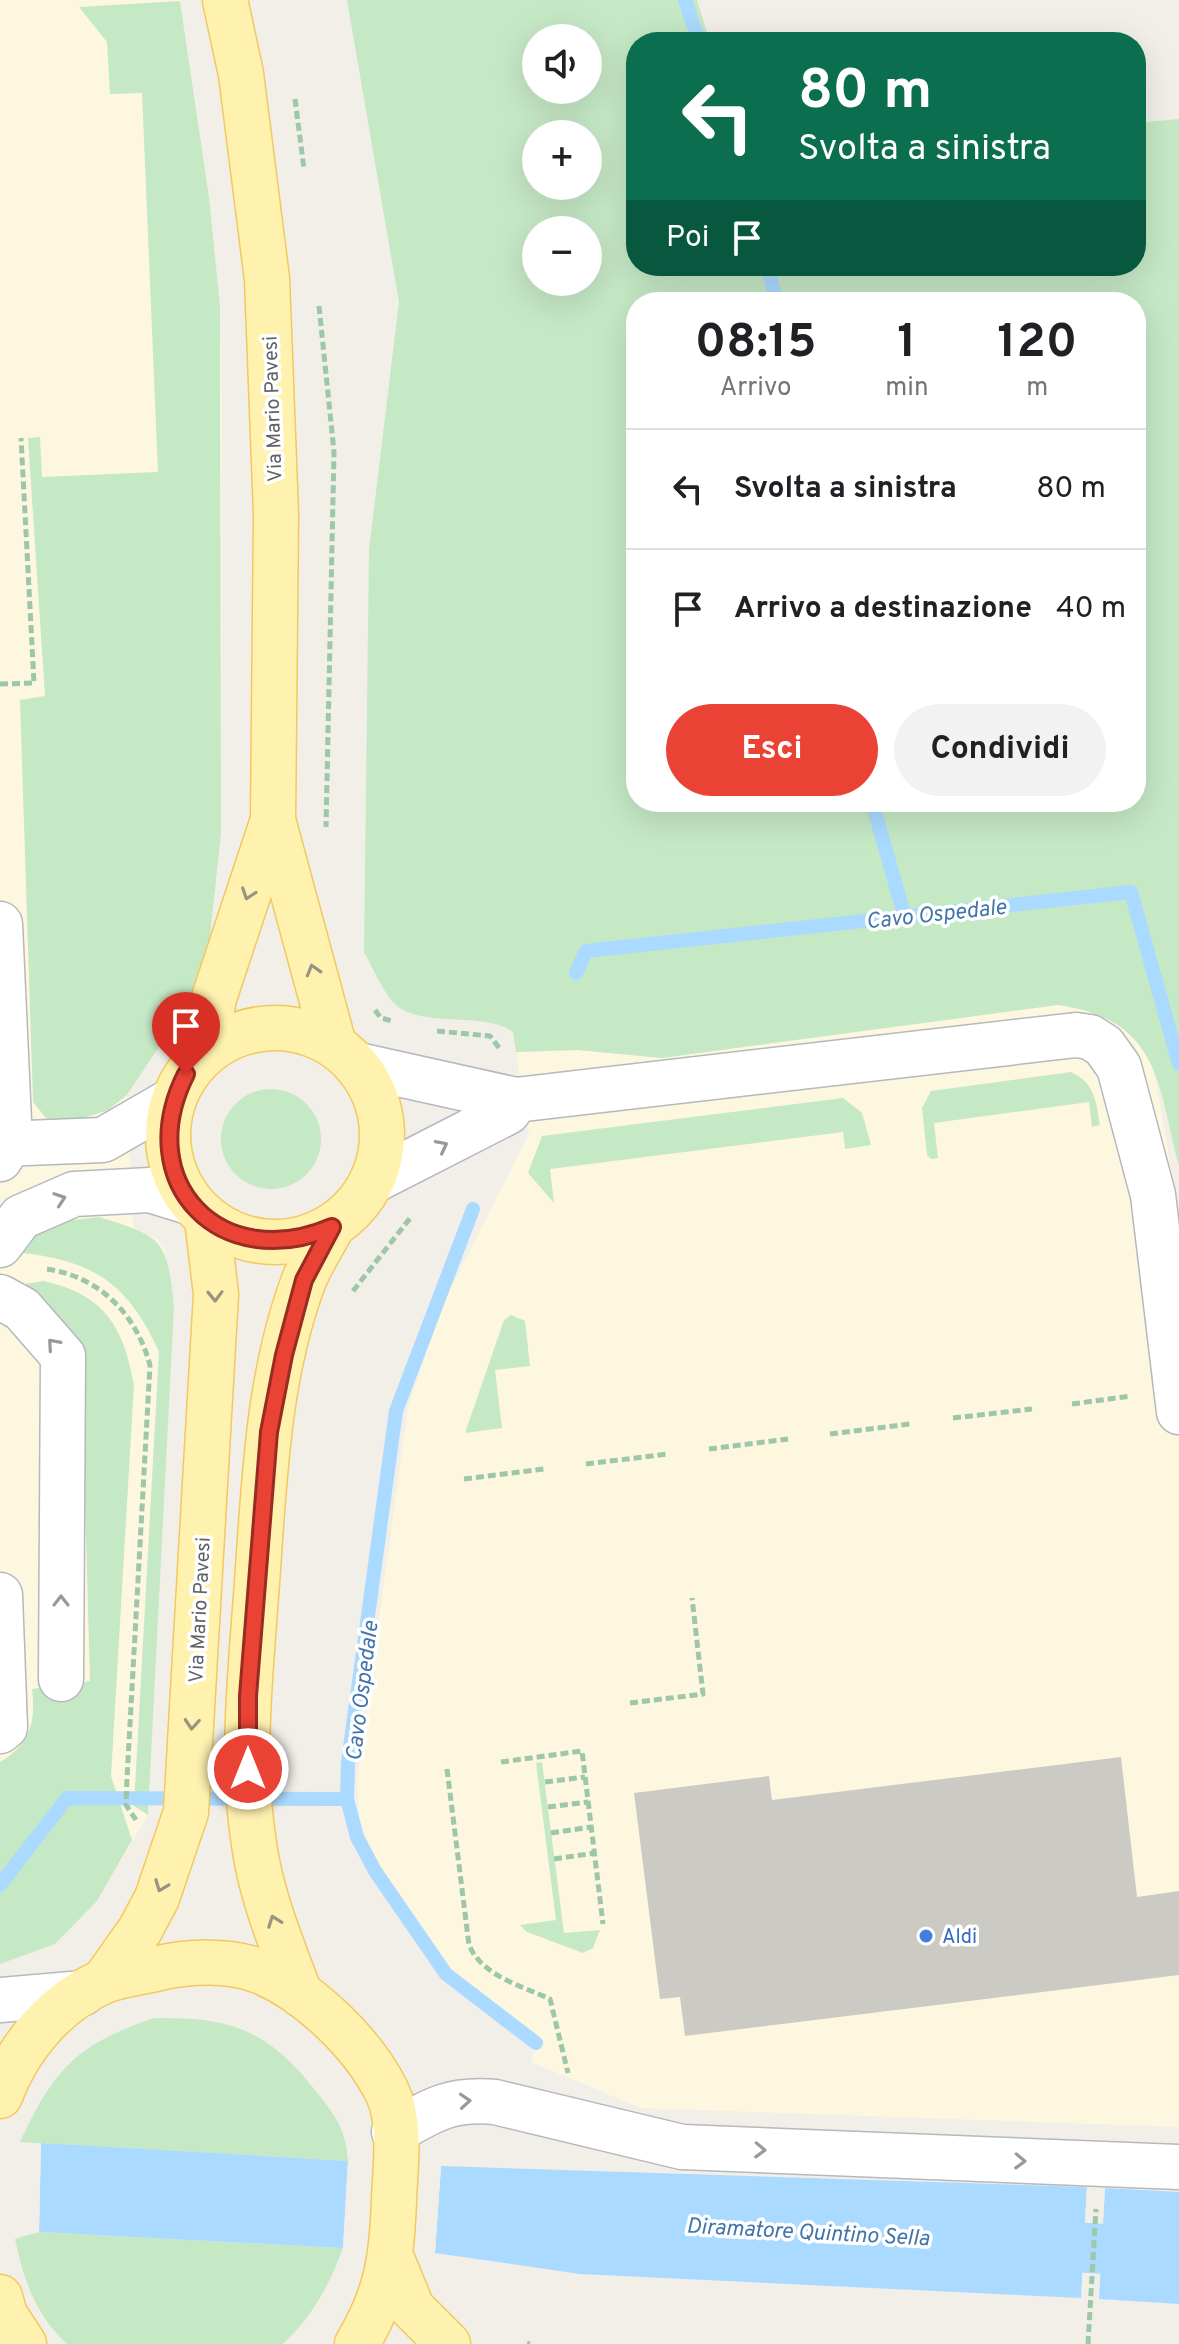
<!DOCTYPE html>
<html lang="it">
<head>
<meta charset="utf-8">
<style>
  :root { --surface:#fff; --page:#f2f2f2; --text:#202124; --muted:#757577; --line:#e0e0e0; --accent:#ea4335 }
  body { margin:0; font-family:Overpass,sans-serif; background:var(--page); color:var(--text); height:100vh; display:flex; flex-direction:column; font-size:30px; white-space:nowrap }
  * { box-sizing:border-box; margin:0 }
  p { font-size:26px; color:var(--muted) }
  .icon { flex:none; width:44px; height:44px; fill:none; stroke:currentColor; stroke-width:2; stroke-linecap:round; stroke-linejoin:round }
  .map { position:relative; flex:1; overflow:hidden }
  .details { position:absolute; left:626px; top:292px; width:520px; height:520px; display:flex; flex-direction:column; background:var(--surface); border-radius:32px; box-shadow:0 8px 32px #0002 }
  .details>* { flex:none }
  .hud { position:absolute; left:626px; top:32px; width:520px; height:244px; border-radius:32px; box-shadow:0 8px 32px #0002; background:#0b6e4f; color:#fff; overflow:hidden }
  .controls { position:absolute; left:522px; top:24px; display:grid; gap:16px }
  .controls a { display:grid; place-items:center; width:80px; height:80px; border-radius:50%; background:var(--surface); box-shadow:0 8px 32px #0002; font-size:40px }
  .pin { position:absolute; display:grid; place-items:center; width:68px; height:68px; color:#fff; margin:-82px -34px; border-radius:50% 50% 50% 0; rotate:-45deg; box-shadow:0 0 8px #0007 }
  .pin .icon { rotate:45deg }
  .me { position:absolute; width:88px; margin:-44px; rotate:0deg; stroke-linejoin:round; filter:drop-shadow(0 0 6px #0008) }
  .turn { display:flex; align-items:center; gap:28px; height:168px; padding:0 40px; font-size:36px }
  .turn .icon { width:104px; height:104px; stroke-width:2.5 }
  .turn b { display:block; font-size:56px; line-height:68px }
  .then { display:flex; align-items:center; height:76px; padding:0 40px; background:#0003; gap:16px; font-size:30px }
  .eta { display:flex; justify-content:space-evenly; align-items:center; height:136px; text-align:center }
  .eta b { font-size:48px; font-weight:700; line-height:56px }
  .primary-button { display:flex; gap:16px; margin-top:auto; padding:16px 40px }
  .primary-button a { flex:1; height:92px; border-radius:48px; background:var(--accent); color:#fff; font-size:32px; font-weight:700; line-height:92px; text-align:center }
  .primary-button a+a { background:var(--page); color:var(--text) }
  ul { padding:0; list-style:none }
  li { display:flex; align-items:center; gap:24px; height:120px; padding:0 40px; border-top:2px solid var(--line) }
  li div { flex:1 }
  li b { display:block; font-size:30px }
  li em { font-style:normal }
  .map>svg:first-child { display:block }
  .commercial { fill:#fef7e0 }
  .green { fill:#c5e8c5; fill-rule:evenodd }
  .water { fill:#aadaff }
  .pier { fill:#f1efe8 }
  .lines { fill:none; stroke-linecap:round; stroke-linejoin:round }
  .stream { stroke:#aadaff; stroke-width:14 }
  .canal { stroke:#aadaff; stroke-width:50 }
  .building { fill:#cccac5 }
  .minor-casing { stroke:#b5b8bc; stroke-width:47 }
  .major-casing { stroke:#f2c960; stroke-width:47 }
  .path { stroke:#9cc7a9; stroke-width:5; stroke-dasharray:8 4; stroke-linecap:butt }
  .minor { stroke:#fff; stroke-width:44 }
  .major { stroke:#fff2af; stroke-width:44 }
  .oneway { stroke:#979581 }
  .oneway2 { stroke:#979a9d }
  .route-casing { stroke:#982c22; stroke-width:20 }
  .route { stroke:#ea4335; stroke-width:14 }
  .shop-dot { fill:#3f7fe0; stroke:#fff; stroke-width:3 }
  .labels { text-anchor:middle; stroke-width:7; stroke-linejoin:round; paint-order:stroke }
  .street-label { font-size:20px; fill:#5f6368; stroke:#fff }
  .shop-label { font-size:20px; fill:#366cbe; stroke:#fff; text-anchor:start }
  .water-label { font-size:22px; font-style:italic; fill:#4174aa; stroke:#fff }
</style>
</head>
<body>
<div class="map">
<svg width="1179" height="2344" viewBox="0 0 1179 2344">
  <rect width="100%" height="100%" fill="#f1efe8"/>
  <!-- commercial -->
  <g class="commercial">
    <path d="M0,0H180L209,197L220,306L222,416L221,833L187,1005L127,1096L133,1227L158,1240L164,1248L174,1307L148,1815L97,1901L55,1944L0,1964Z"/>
    <path d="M1058,1005L1090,1010L1120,1024L1142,1044L1154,1070L1179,1215V2127L641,2108L531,2062L538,2036L448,1968L371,1852L359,1817L357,1782L408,1406L445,1300L529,1134L516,1052L578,1050L662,1058Z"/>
  </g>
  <!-- green -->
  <g class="green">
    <path d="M347,0H697L710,42H636V266H1136V123L1179,119V1166C1157,1082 1160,1020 1058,1005L662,1058L578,1050L516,1052L513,1032C484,1010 418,1030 393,1002C381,988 373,968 364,952L369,550L399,302ZM536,38H588V90H536ZM536,134H588V186H536ZM536,230H588V282H536ZM636,302H1136V802H636Z"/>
    <path d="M180,1L209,197L220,306L221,833L209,945L187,1005L127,1095L108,1110L63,1125L46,1118L33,1102L20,700L45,696L28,438L40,437L42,477L158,472L142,93L110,94L107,42L79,7Z"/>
    <path d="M1071,1072C1095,1083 1096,1101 1100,1125L1092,1127L1089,1102L934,1123L938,1158L931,1159L927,1155L922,1108L931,1091Z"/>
    <circle cx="271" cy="1139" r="50"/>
    <path d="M843,1098L862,1113L871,1145L845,1149L843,1132L550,1169L554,1203L528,1173L542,1136Z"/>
    <path d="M99,1217C164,1237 167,1239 174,1307L148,1815L134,1806L159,1352C129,1285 95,1261 23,1253L40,1224Z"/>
    <path d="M43,1281C104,1294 123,1326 134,1384L111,1776L132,1840L97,1901L55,1944L0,1964V1762C30,1744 36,1723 32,1689L90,1681L82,1388L75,1337L25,1284Z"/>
    <path d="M511,1315L525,1321L530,1366L495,1370L502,1428L465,1433L504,1320Z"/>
    <path d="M542,1762L564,1933L600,1930L593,1948L583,1953L527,1932L520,1925L556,1920L536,1763Z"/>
    <path d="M154,2018C230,2017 267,2029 315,2090C335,2115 346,2129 348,2161L20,2142C54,2069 77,2044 154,2018Z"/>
    <path d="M39,2232L343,2248C329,2286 313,2315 283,2344H67C35,2314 24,2281 15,2239Z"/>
  </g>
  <!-- water -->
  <g class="water">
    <path d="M41,2143L348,2161L343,2248L39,2232Z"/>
    <path d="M441,2166L1087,2187L1081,2298L580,2274L435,2253Z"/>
    <path d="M1105,2188L1179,2192V2304L1099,2299Z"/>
  </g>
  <!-- pier -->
  <g class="pier">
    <path d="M37,2143H41L39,2232L35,2233Z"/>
    <path d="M348,2161H352L347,2248L343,2247Z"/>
    <path d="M437,2166H441L435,2253L431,2252Z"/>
    <path d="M1087,2183L1091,2188L1085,2298L1081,2302Z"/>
    <path d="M1105,2184V2188L1098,2303L1095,2299L1101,2188Z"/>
  </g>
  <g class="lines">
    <!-- stream -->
    <g class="stream">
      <path d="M685,0L699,42"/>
      <path d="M767,266L777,302"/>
      <path d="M872,802L904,914"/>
      <path d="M576,973L586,951L1131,892L1179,1064"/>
      <path d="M473,1209L396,1411L348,1762L347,1799L357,1837L375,1871L446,1974L536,2043"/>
      <path d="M0,1885L67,1798L347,1799"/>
    </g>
    <!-- canal -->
    <path class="canal" d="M1015,2244L1179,2253"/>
  </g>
  <!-- building -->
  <path class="building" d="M1121,1757L1137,1897L1179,1891V1975L685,2036L680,1997L660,1999L634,1793L769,1776L772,1800Z"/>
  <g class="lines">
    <defs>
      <g id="minor">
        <path d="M0,924L10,1143L0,1159"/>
        <path d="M358,1065L516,1100L1076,1035L1090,1037L1104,1046L1119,1067L1153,1195L1179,1412"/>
        <path d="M0,1144L103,1140L174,1099"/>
        <path d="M373,1181L508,1112L516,1100"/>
        <path d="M0,1245L21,1217L74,1194L150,1190L192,1203"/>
        <path d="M0,1297L22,1309L63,1356L61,1679"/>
        <path d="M0,1595L5,1727L0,1731"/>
        <path d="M0,2000L83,1993"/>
        <path d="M394,2132C432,2110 450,2098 495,2102L682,2147L1179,2167"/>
      </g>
      <g id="major">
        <path d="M225,0L241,74L267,279L276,514L273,820L334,1045"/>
        <circle cx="275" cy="1135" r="107"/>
        <path d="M204,1054L214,998L273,820"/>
        <path d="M104,1981L140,1930L157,1898L186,1812L216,1294L207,1219"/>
        <path d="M300,1994C282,1945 261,1896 254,1844C241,1762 250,1678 256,1596C264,1492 266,1380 304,1280C311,1262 323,1244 332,1227"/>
        <path d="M0,2096C18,2047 54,2004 102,1982C118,1975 138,1973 155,1969C188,1961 230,1959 262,1972C311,1993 364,2045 387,2092C402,2122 395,2168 394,2200C392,2257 387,2294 357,2344"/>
        <path d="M392,2259L412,2308L448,2344"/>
        <path d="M0,2297L5,2315L24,2344"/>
      </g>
    </defs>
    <!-- minor casing -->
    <use href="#minor" class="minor-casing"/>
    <!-- major casing -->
    <use href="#major" class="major-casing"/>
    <!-- path -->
    <g class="path">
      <path d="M295,99L304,169"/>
      <path d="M319,306L334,452L326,827"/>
      <path d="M0,684L34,683L21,438"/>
      <path d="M375,1010L381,1018L392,1021"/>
      <path d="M437,1031L490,1036L500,1049"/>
      <path d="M47,1269C100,1277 136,1314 150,1365L127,1778L126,1805L136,1820"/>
      <path d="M353,1291L411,1217"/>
      <path d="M1072,1404L1131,1396"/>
      <path d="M953,1418L1032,1409"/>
      <path d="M830,1434L910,1424"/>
      <path d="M709,1449L788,1439"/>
      <path d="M586,1464L668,1454"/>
      <path d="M464,1479L544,1469"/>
      <path d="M630,1703L703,1694L692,1598"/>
      <path d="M501,1762L582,1751L603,1924"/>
      <path d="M447,1769L469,1945C482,1976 522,1986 550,1999L568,2073"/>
      <path d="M545,1782L585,1777"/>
      <path d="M548,1807L588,1802"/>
      <path d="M551,1833L591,1827"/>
      <path d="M554,1859L595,1853"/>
      <path d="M527,2343L530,2344"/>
      <path d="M1088,2344L1096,2209"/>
    </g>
    <!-- minor -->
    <use href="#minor" class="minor"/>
    <!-- major -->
    <use href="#major" class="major"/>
  </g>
  <!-- one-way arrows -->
  <defs><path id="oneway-chevron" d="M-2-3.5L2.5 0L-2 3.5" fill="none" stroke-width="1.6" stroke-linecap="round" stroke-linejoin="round" transform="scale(2)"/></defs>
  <g class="oneway">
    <use href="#oneway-chevron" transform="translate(248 894) rotate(109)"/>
    <use href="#oneway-chevron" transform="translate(313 970) rotate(-106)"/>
    <use href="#oneway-chevron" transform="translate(215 1296) rotate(89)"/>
    <use href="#oneway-chevron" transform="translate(192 1724) rotate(94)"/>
    <use href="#oneway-chevron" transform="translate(161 1886) rotate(111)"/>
    <use href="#oneway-chevron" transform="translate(274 1921) rotate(-110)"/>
  </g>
  <g class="oneway2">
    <use href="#oneway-chevron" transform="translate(442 1146) rotate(-27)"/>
    <use href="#oneway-chevron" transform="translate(60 1199) rotate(-19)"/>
    <use href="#oneway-chevron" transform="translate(53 1344) rotate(-131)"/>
    <use href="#oneway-chevron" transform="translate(61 1601) rotate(-90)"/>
    <use href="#oneway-chevron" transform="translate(465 2101) rotate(-4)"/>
    <use href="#oneway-chevron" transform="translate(760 2150) rotate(2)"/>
    <use href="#oneway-chevron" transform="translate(1020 2161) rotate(2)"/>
  </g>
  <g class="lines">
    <defs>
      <path id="route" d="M186,1074C131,1183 221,1275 332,1227L304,1280L284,1355L269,1432L248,1696V1769"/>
    </defs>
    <!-- route casing -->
    <use href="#route" class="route-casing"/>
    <!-- route -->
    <use href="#route" class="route"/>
  </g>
  <!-- markers -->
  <circle class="shop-dot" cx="926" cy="1936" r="8"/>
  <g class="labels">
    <!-- street labels -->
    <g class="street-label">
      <text transform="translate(272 409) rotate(-92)" y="7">Via Mario Pavesi</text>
      <text transform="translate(199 1610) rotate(-87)" y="7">Via Mario Pavesi</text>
    </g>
    <!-- shop labels -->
    <g class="shop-label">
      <text x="942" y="1943">Aldi</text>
    </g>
    <!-- water labels -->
    <g class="water-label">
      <text transform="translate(936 913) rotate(-6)" y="8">Cavo Ospedale</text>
      <text transform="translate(361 1691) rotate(-83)" y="8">Cavo Ospedale</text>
      <text transform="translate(808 2231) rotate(3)" y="8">Diramatore Quintino Sella</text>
    </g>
  </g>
</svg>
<div class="controls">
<a><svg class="icon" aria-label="sound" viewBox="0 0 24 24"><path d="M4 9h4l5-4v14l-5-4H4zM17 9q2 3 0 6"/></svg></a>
<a>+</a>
<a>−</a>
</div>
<div class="pin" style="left:186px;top:1074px;background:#d93025"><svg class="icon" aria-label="arrive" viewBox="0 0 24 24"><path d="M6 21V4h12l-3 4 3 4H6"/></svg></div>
<svg class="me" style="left:248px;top:1769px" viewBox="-20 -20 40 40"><circle r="17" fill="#ea4335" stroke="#fff" stroke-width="3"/><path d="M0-11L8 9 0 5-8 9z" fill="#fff"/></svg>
<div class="hud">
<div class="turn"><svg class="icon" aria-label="left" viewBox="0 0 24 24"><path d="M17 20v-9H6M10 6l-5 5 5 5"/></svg><div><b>80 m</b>Svolta a sinistra</div></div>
<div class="then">Poi<svg class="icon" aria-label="arrive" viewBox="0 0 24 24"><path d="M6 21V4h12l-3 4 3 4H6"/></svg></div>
</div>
<section class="details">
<div class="eta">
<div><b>08:15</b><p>Arrivo</p></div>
<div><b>1</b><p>min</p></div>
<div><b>120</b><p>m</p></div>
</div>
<ul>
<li><svg class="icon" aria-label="left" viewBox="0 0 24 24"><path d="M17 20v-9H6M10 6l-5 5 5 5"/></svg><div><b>Svolta a sinistra</b></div><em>80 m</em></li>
<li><svg class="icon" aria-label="arrive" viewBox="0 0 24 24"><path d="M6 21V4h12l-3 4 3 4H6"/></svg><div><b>Arrivo a destinazione</b></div><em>40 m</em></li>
</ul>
<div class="primary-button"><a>Esci</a><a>Condividi</a></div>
</section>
</div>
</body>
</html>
